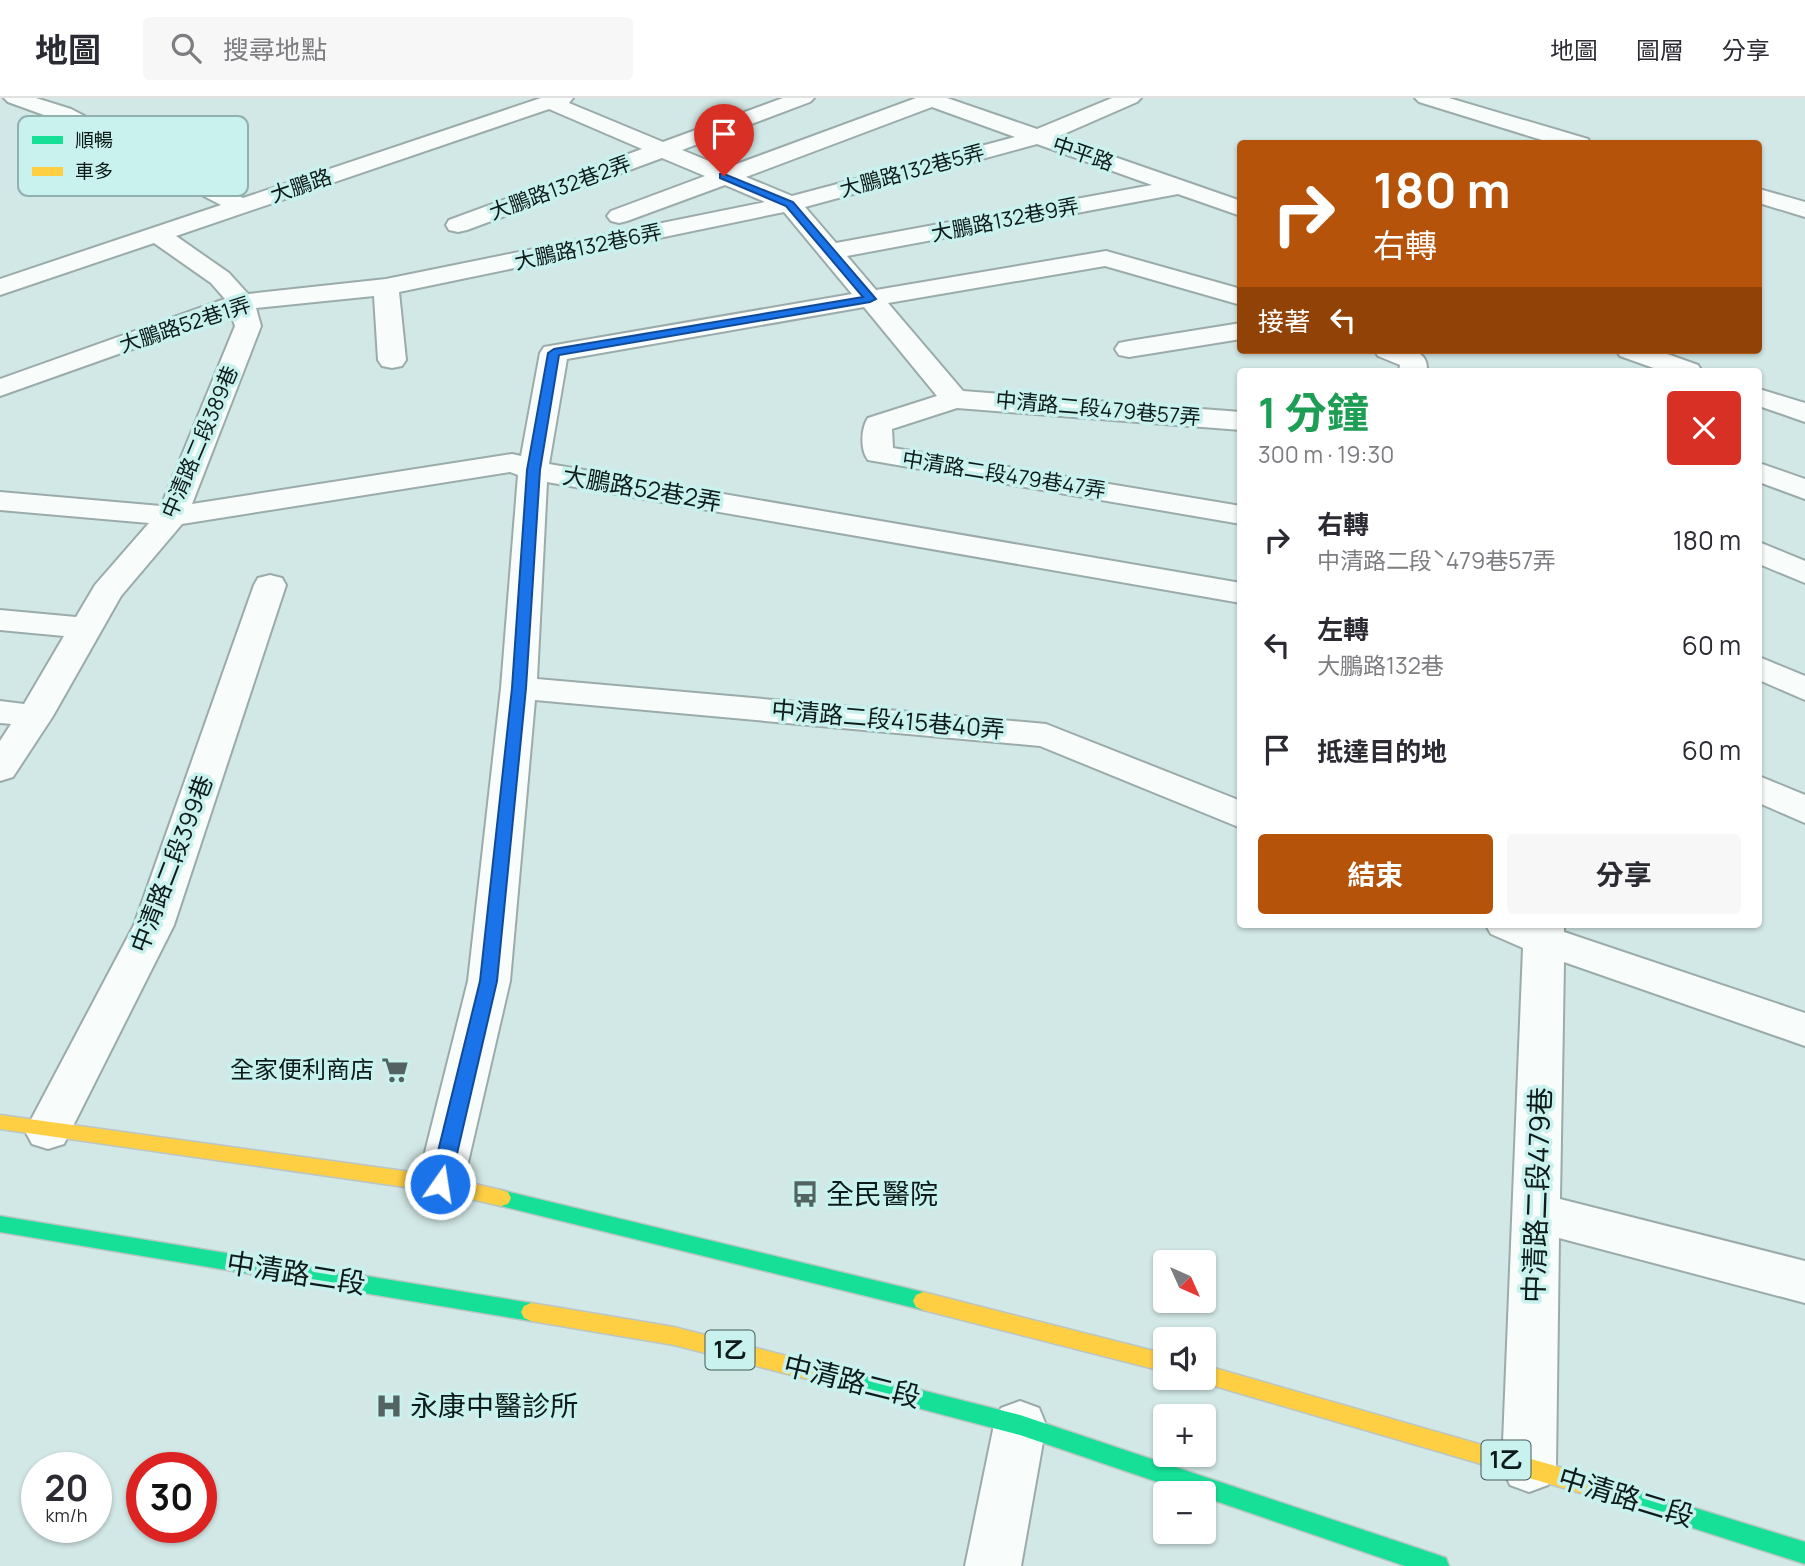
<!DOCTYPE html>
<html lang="zh-TW">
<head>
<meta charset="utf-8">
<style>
  :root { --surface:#fff; --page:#f7f7f7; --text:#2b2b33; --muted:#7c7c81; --line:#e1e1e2; --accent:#b45309 }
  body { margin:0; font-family:Manrope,"Noto Sans TC",sans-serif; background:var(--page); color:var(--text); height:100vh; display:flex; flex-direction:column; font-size:26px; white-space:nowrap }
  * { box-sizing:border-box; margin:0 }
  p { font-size:23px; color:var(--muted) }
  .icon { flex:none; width:38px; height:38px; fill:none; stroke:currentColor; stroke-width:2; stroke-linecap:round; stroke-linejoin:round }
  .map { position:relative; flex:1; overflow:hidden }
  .drawer { position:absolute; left:1237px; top:270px; width:525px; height:560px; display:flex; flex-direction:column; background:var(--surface); border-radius:7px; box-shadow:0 2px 5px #0004 }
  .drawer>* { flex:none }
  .top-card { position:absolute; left:1237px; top:42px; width:525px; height:214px; border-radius:7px; box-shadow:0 2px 5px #0004; background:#b45309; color:#fff; overflow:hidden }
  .needle { width:46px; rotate:135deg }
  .controls { position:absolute; left:1153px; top:1152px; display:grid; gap:14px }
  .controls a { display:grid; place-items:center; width:63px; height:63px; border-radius:7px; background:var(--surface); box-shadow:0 2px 5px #0004; font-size:35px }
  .speed { position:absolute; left:21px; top:1354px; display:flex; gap:14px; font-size:35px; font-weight:700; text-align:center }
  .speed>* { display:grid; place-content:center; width:91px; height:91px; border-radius:50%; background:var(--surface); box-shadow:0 2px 5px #0004; line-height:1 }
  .speed small { font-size:18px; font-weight:400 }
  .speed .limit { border:10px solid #d22; background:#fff; color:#111 }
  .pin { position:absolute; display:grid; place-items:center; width:60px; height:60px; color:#fff; margin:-72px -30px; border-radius:50% 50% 50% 0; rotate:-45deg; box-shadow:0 0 7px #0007 }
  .pin .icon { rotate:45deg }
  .me { position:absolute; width:77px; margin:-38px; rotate:13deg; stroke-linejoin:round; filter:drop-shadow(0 0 5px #0008) }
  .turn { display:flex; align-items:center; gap:24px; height:147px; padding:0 21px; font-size:32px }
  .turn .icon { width:91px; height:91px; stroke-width:2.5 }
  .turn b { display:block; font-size:49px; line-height:60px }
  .then { display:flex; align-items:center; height:66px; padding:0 21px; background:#0003; gap:14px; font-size:26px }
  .round { display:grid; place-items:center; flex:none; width:74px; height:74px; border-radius:7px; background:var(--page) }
  .headline { display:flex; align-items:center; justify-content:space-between; height:119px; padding:0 21px }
  h1 { font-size:42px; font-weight:700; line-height:52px; color:#1e9e55 }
  .primary-button { display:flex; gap:14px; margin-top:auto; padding:14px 21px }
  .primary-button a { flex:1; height:80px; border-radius:7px; background:var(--accent); color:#fff; font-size:28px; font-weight:700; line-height:80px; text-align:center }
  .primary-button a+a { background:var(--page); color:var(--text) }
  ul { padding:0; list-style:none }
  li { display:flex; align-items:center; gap:21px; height:105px; padding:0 21px }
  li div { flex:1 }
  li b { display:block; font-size:26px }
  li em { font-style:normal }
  header { display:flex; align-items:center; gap:42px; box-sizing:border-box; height:98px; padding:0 35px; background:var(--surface); border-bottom:2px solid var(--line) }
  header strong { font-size:33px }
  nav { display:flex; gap:38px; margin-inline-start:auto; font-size:24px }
  .search { width:490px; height:63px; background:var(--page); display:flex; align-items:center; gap:18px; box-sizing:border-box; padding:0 24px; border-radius:7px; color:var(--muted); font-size:26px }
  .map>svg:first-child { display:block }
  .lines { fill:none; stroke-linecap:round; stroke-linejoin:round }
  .street-casing { stroke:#9aabaa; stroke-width:4 }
  .fast-casing { stroke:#bac5c4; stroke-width:3 }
  .slow-casing { stroke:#bac5c4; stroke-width:3 }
  .street { fill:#f8fcfb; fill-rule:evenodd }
  .fast { fill:#16e098; fill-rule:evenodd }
  .slow { fill:#ffcf43; fill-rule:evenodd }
  .route { fill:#1a73e8; stroke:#114b97; stroke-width:2 }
  .labels { text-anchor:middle; stroke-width:7; stroke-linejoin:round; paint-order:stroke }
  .far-street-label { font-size:21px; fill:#0d1b1a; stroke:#c9f1ed }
  .shield { fill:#c9f1ed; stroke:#455b59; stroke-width:2 }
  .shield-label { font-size:23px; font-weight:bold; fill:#0d1b1a }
  .street-label { font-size:24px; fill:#0d1b1a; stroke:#c9f1ed }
  .poi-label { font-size:24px; fill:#0d1b1a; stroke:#c9f1ed; text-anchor:end }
  .near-poi-label { font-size:28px; fill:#0d1b1a; stroke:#c9f1ed; text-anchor:start }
  .near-street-label { font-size:28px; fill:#0d1b1a; stroke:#c9f1ed }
  .key { fill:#c9f1ed; stroke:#91b1ae; stroke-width:2 }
  .key-label { font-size:19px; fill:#0d1b1a }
</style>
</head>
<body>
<header>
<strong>地圖</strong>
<div class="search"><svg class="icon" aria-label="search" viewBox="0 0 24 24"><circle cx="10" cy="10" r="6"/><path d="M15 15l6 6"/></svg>搜尋地點</div>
<nav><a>地圖</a><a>圖層</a><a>分享</a></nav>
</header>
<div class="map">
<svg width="1805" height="1468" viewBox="0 0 1805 1468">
  <rect width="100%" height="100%" fill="#d2e8e6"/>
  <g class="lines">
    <defs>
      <g id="street">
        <path d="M4,0H36L71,11L243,100L541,0H573L569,5L663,44L783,0H814L810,4L682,52L726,70L916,0H947L1037,31L1112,0H1141L1137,4L1057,39L1241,103V118L1178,96L847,158L876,192L1106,153L1241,191V207L1105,168L888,205L963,293L1241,314V332L957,310L892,331L893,350L1241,408V426L868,362C860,352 861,330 868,320L937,298L864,209L567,261L549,366L1241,485V505L547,384L537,581L1046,626L1241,703V730L1040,648L535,602L510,883L463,1086L457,1099L440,1105L423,1099L417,1086L468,883L501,590L518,377L510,374L182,426L121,498L53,618L13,679L0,683V643L11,626L0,625V603L24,606L64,538L0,532V512L76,519L95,487L149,425L0,412V394L161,408L235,228L231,216L0,298V281L225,201L211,185L154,145L0,197V181L221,107L55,21L8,4ZM932,9L1015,39L792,98L746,79ZM549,11L642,51L449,122L446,127L449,132L458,134L467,132L662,60L705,78L611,113L607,118L611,123L619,125L627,123L725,87L765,104L386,181L248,196L229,175L176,138ZM1037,46L1152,87L836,145L805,109ZM784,114L852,196L544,249L540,255L521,358L512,356L192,406L261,228L256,210L374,198L378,262L382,268L392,270L402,268L406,262L399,194Z"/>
        <path d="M1415,0H1449L1588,41L1591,46H1555L1419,4Z"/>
        <path d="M1759,91L1805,104V119L1759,105Z"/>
        <path d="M1241,225V241L1129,259L1119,257L1115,251L1119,245L1129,243Z"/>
        <path d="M1374,252C1394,252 1429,245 1427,273H1399L1400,267L1378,258Z"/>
        <path d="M1616,252H1656L1698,267L1702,273H1662L1620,258Z"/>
        <path d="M1759,291L1805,305V324L1759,308Z"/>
        <path d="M1759,365L1805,381V401L1759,384Z"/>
        <path d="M1759,444L1805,463V485L1759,466Z"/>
        <path d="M270,477L282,480L286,487L174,827L64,1046L48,1051L32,1046L25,1033L134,827L254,487L258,480Z"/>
        <path d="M1759,559L1805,578V602L1759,582Z"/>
        <path d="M1759,678L1805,697V725L1759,705Z"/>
        <path d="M1485,826H1564V834L1805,915V948L1564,864L1560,1101L1805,1163V1205L1559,1140L1556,1369L1548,1387L1529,1394L1510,1387L1502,1369L1523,850L1491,836Z"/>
        <path d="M1020,1303L1039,1310L1046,1327L1021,1468H965L994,1327L1001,1310Z"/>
      </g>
      <g id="fast">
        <path d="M501,1092L923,1194L930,1197L933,1203L930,1209L923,1212L501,1108L494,1106L491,1100L494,1094Z"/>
        <path d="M0,1118L531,1205L538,1208L541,1214L538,1220L531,1223L0,1134Z"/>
        <path d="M834,1270L1020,1317L1438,1457L1446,1460L1449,1468H1405L1204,1399V1395H1190L1020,1337L834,1288L827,1286L823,1279L827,1272Z"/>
        <path d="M1601,1381L1805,1444V1466L1593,1398L1590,1391L1593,1384Z"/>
      </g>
      <g id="slow">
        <path d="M0,1017L440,1078L501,1092L508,1094L511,1100L508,1106L501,1108L440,1094L0,1031Z"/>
        <path d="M923,1194L1166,1256V1274L923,1212L916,1209L913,1203L916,1197Z"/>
        <path d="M531,1205L674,1229L834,1270L841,1272L845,1279L841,1286L834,1288L674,1247L531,1223L524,1220L521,1214L524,1208Z"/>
        <path d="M1204,1267L1601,1381L1609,1384L1612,1391L1609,1398L1601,1401L1204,1285L1195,1279H1204Z"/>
      </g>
    </defs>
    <!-- street casing -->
    <use href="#street" class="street-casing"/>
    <!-- fast casing -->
    <use href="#fast" class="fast-casing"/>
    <!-- slow casing -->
    <use href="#slow" class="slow-casing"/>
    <!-- street -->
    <use href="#street" class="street"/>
    <!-- fast -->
    <use href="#fast" class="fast"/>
    <!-- slow -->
    <use href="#slow" class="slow"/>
  </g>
  <!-- route -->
  <path class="route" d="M724,76L793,104L876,201L870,204L559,257L540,372L526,590L497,883L450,1086L447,1092L440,1094L433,1092L430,1086L480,883L512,590L527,372L548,255L554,251L863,199L786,108L720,80V76Z"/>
  <!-- icons -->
  <defs>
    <symbol id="supermarket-bare" viewBox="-9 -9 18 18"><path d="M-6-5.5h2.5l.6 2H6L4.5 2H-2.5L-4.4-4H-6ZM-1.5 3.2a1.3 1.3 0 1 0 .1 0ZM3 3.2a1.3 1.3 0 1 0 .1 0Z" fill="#526361" stroke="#c9f1ed" stroke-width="2.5" paint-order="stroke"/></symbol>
    <symbol id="bus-bare" viewBox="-9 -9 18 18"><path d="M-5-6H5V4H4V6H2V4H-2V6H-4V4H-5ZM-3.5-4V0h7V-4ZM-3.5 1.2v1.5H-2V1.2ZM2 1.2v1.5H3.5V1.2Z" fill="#526361" stroke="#c9f1ed" stroke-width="2.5" paint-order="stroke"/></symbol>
    <symbol id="hospital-bare" viewBox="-9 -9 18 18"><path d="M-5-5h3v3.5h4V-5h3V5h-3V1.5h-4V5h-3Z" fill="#526361" stroke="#c9f1ed" stroke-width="2.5" paint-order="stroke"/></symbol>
  </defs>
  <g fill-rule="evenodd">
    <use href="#supermarket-bare" x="376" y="953" width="38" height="38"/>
    <use href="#bus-bare" x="786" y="1077" width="38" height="38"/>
    <use href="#hospital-bare" x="370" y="1289" width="38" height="38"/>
  </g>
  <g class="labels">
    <!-- far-street labels -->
    <g class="far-street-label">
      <text transform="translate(1083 56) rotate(19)" y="7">中平路</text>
      <text transform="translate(912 73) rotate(-15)" y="7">大鵬路132巷5弄</text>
      <text transform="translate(301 88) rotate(-19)" y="7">大鵬路</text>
      <text transform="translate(560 90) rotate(-20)" y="7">大鵬路132巷2弄</text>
      <text transform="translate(1005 122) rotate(-11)" y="7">大鵬路132巷9弄</text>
      <text transform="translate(588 149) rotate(-12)" y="7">大鵬路132巷6弄</text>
      <text transform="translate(185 227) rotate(-18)" y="7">大鵬路52巷1弄</text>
      <text transform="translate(1098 311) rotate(5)" y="7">中清路二段479巷57弄</text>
      <text transform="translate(200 344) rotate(-67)" y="7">中清路二段389巷</text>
      <text transform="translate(1004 377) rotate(9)" y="7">中清路二段479巷47弄</text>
    </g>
    <!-- shield labels -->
    <g class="shield">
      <rect x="705.5" y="1232.5" width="49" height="39" rx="5"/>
      <rect x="1481.5" y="1342.5" width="49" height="39" rx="5"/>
    </g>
    <g class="shield-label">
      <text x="730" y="1260">1乙</text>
      <text x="1506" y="1370">1乙</text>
    </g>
    <!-- street labels -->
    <g class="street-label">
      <text transform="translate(642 391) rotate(10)" y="8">大鵬路52巷2弄</text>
      <text transform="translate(888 622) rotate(5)" y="8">中清路二段415巷40弄</text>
      <text transform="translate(172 766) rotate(-69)" y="8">中清路二段399巷</text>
    </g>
    <!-- poi labels -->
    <g class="poi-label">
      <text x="374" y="980">全家便利商店</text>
    </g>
    <!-- near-poi labels -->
    <g class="near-poi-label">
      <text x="826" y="1106">全民醫院</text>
      <text x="410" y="1318">永康中醫診所</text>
    </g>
    <!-- near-street labels -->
    <g class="near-street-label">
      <text transform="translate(1537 1097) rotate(-88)" y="10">中清路二段479巷</text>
      <text transform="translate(296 1175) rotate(9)" y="10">中清路二段</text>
      <text transform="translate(852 1283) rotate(14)" y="10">中清路二段</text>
      <text transform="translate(1626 1399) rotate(17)" y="10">中清路二段</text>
    </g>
  </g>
  <!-- legend -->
  <rect x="18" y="18" width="230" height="80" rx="10" class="key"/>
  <rect x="32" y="38" width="31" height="8" fill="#16e098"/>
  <rect x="32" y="69" width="31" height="9" fill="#ffcf43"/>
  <g class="key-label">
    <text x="75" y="49">順暢</text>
    <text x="75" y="80">車多</text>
  </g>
</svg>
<div class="controls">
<a><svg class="needle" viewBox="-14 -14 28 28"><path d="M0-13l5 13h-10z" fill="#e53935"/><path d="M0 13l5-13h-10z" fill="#7c7c81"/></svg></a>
<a><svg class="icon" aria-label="sound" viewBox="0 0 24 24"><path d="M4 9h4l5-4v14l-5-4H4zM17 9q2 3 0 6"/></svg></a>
<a>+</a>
<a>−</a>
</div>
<div class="speed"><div>20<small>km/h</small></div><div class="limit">30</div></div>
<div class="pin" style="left:724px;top:78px;background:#d93025"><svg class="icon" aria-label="arrive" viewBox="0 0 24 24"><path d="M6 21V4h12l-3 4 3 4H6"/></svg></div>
<svg class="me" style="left:440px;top:1086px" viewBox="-20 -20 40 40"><circle r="17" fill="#1a73e8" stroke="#fff" stroke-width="3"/><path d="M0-11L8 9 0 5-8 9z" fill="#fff"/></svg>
<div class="top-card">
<div class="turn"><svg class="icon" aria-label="right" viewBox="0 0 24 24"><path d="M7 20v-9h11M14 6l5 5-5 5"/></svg><div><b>180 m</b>右轉</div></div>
<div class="then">接著<svg class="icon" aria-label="left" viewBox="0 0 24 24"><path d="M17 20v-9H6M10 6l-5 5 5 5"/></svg></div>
</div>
<section class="drawer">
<div class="headline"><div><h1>1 分鐘</h1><p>300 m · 19:30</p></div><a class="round" style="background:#d93025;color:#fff"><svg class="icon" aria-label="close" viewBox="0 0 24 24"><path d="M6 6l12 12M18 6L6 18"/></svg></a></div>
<ul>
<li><svg class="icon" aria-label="right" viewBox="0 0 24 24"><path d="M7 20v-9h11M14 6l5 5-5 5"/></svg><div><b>右轉</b><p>中清路二段ˋ479巷57弄</p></div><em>180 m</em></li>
<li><svg class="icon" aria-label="left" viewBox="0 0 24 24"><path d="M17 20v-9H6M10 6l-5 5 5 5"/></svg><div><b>左轉</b><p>大鵬路132巷</p></div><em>60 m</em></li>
<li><svg class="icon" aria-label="arrive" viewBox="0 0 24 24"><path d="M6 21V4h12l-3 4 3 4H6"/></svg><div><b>抵達目的地</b></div><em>60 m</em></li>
</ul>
<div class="primary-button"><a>結束</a><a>分享</a></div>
</section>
</div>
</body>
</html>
